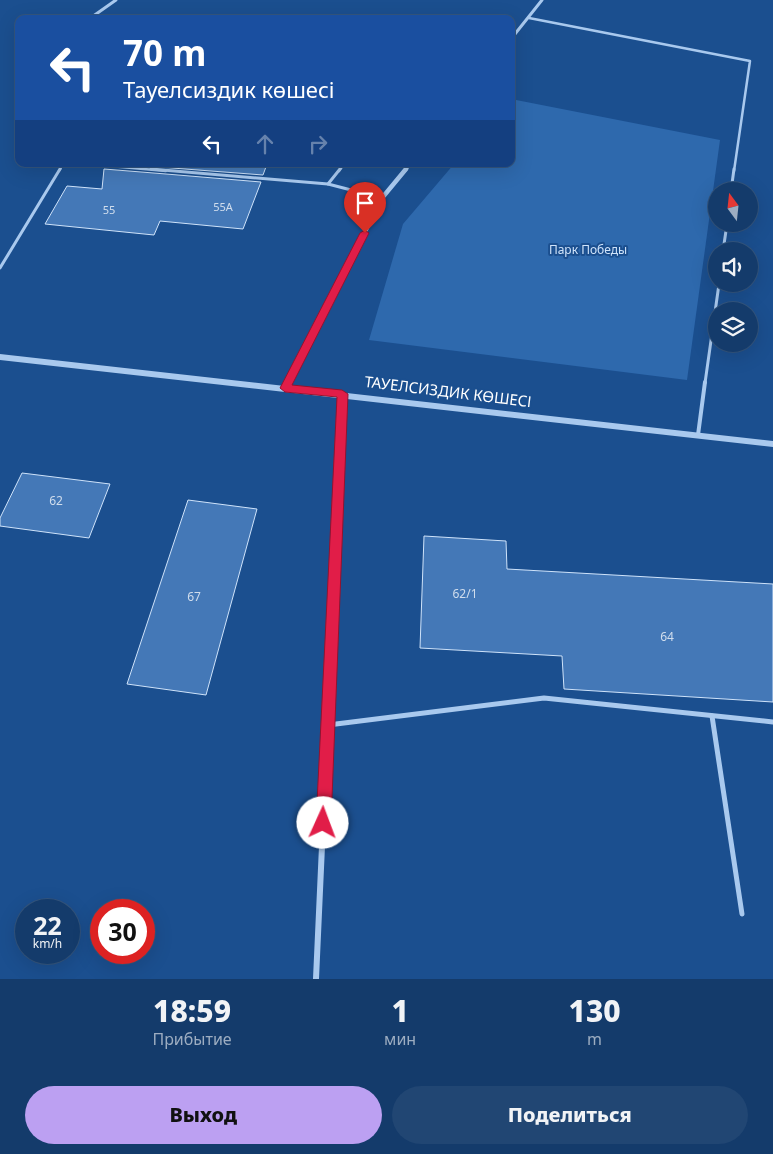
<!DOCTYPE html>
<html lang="ru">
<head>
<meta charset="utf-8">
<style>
  :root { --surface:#143b6b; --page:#214673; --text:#f1f3f6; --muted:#9dadc1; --line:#33557e; --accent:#bca0f2 }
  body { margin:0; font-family:"Noto Sans",sans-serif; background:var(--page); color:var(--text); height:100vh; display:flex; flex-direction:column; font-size:19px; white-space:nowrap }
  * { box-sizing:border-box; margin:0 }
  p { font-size:16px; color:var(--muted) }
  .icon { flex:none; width:28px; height:28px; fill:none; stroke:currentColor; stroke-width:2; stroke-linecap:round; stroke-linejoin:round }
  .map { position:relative; height:979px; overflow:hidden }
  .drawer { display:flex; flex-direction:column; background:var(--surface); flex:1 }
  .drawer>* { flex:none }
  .banner { position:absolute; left:15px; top:15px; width:500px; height:152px; border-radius:10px; box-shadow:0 5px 20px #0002,0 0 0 1px var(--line); background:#1a4fa0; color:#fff; overflow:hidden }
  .needle { width:32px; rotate:345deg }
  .fabs { position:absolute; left:708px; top:182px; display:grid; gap:10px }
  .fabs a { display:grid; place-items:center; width:50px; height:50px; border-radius:50%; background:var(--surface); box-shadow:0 5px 20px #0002,0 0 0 1px var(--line); font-size:25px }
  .speed { position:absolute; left:15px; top:899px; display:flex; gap:10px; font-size:25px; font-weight:700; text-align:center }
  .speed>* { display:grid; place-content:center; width:65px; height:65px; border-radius:50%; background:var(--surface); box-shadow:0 5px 20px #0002,0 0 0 1px var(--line); line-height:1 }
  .speed small { font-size:12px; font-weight:400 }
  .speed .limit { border:8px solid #d22; background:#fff; color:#111 }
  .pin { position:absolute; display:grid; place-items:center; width:42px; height:42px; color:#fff; margin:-51px -21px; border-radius:50% 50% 50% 0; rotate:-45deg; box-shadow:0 0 5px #0007 }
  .pin .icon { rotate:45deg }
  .me { position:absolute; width:55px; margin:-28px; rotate:2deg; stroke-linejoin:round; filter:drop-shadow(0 0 4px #0008) }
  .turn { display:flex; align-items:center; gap:18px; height:105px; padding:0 25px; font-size:22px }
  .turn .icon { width:65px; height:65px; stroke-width:2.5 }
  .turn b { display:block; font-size:35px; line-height:42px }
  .lanes { display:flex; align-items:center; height:48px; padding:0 25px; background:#0003; justify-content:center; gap:25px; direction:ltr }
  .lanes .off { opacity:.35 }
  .eta { display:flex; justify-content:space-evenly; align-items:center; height:85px; text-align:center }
  .eta b { font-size:30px; font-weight:800; line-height:35px }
  .cta { display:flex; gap:10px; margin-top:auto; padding:10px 25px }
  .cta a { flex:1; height:58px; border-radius:30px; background:var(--accent); color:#111; font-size:20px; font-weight:800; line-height:58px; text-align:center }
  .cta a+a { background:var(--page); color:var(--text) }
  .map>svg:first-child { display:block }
  .green { fill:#2e69ad }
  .building { fill:#4478b7; stroke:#cfe3fa }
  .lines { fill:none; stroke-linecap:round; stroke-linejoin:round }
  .service-far3 { stroke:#a9c9ee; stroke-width:2.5 }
  .service-far2 { stroke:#a9c9ee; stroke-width:3 }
  .service-far1 { stroke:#a9c9ee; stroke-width:4 }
  .service { stroke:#a9c9ee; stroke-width:5 }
  .minor-far3 { stroke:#a9c9ee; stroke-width:3 }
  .minor-far2 { stroke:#a9c9ee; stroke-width:4.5 }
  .minor-far1 { stroke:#a9c9ee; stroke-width:5 }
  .minor { stroke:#a9c9ee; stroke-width:6 }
  .tertiary { fill:#a9c9ee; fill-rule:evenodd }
  .route { fill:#e11d48; stroke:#92132f }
  .labels { text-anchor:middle; stroke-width:4; stroke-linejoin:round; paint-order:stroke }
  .far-number-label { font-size:11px; fill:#d0dded }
  .far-park-label { font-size:12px; fill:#cfe3fa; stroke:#1b4f8f }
  .number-label { font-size:12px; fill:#d0dded }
  .street-label { font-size:15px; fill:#fff; stroke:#1b4f8f }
</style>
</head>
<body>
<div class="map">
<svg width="773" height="979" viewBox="0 0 773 979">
  <rect width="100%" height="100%" fill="#1b4f8f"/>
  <!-- green -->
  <path class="green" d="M511,99L720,140L687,380L369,340L403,224L454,164H511Z"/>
  <!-- building -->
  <g class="building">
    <path d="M120,164H267L263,175Z"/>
    <path d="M104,169L166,174L261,182L243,229L160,221L154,235L45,224L67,186L102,189Z"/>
    <path d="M22,473L110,484L89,538L0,526V518Z"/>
    <path d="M188,500L257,509L206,695L127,684Z"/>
    <path d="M424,536L506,541L507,569L773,584V702L564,689L562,656L420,648Z"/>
  </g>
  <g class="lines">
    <!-- service-far3 -->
    <g class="service-far3">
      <path d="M529,18L750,61L734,171"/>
      <path d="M87,164L166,171"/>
      <path d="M59,171L63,164"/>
      <path d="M339,171L344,164"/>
    </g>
    <!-- service-far2 -->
    <g class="service-far2">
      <path d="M151,169L328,184L382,198"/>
      <path d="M328,184L340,169"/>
      <path d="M731,191L734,169"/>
      <path d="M723,251L727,224"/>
      <path d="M0,268L60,169"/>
      <path d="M705,383L719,284"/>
    </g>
    <!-- service-far1 -->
    <path class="service-far1" d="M698,435L705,382"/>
    <!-- service -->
    <g class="service">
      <path d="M712,716L742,914"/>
      <path d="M328,725L544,698L773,722"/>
    </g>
    <!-- minor-far3 -->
    <g class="minor-far3">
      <path d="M89,19L116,0"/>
      <path d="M511,39L542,0"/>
      <path d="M405,171L410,164"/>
    </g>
    <!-- minor-far2 -->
    <path class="minor-far2" d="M288,383L382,198L406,169"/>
    <!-- minor-far1 -->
    <g class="minor-far1">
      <path d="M285,388L288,382"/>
      <path d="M331,648L343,394"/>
    </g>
    <!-- minor -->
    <path class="minor" d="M316,979L331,647"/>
    <!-- tertiary -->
    <path class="tertiary" d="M0,354L773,441V447L0,360Z"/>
  </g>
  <!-- route -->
  <path class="route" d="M365,230L369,233L292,385L342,390L348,394L331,823L328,828L323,830L318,828L316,823L337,397L285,392L280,388L360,233Z"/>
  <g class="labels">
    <!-- far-number labels -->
    <g class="far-number-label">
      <text x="223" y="211">55А</text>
      <text x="109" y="214">55</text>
    </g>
    <!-- far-park labels -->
    <g class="far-park-label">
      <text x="588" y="254">Парк Победы</text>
    </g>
    <!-- number labels -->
    <g class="number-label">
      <text x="56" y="505">62</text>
      <text x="465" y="598">62/1</text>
      <text x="194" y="601">67</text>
      <text x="667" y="641">64</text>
    </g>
    <!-- street labels -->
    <g class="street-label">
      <text transform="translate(448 392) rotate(7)" y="5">ТАУЕЛСИЗДИК КӨШЕСІ</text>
    </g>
  </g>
</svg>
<div class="fabs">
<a><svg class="needle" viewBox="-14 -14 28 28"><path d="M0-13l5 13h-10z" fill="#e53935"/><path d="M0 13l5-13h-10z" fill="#9dadc1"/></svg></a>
<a><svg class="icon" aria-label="sound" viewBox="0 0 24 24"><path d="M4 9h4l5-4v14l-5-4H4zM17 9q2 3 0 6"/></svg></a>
<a><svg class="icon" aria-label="layers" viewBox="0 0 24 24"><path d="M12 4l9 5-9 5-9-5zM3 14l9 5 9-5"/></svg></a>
</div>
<div class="speed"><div>22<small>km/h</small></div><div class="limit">30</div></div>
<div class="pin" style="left:365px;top:233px;background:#d93025"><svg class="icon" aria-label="arrive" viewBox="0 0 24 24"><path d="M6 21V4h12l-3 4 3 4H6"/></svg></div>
<svg class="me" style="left:323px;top:823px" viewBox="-20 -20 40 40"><circle r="19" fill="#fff"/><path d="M0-13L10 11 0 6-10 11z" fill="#e11d48"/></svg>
<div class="banner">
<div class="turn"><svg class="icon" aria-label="left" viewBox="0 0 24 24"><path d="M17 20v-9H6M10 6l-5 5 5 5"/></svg><div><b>70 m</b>Тауелсиздик көшесі</div></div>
<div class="lanes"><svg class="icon" aria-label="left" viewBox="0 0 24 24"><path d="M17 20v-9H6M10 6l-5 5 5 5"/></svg><svg class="icon off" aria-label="ahead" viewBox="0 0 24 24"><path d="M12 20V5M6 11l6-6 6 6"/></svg><svg class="icon off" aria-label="right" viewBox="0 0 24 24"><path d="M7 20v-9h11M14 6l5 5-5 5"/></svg></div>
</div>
</div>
<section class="drawer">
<div class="eta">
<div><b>18:59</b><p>Прибытие</p></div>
<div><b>1</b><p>мин</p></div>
<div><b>130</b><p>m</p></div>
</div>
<div class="cta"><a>Выход</a><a>Поделиться</a></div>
</section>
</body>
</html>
